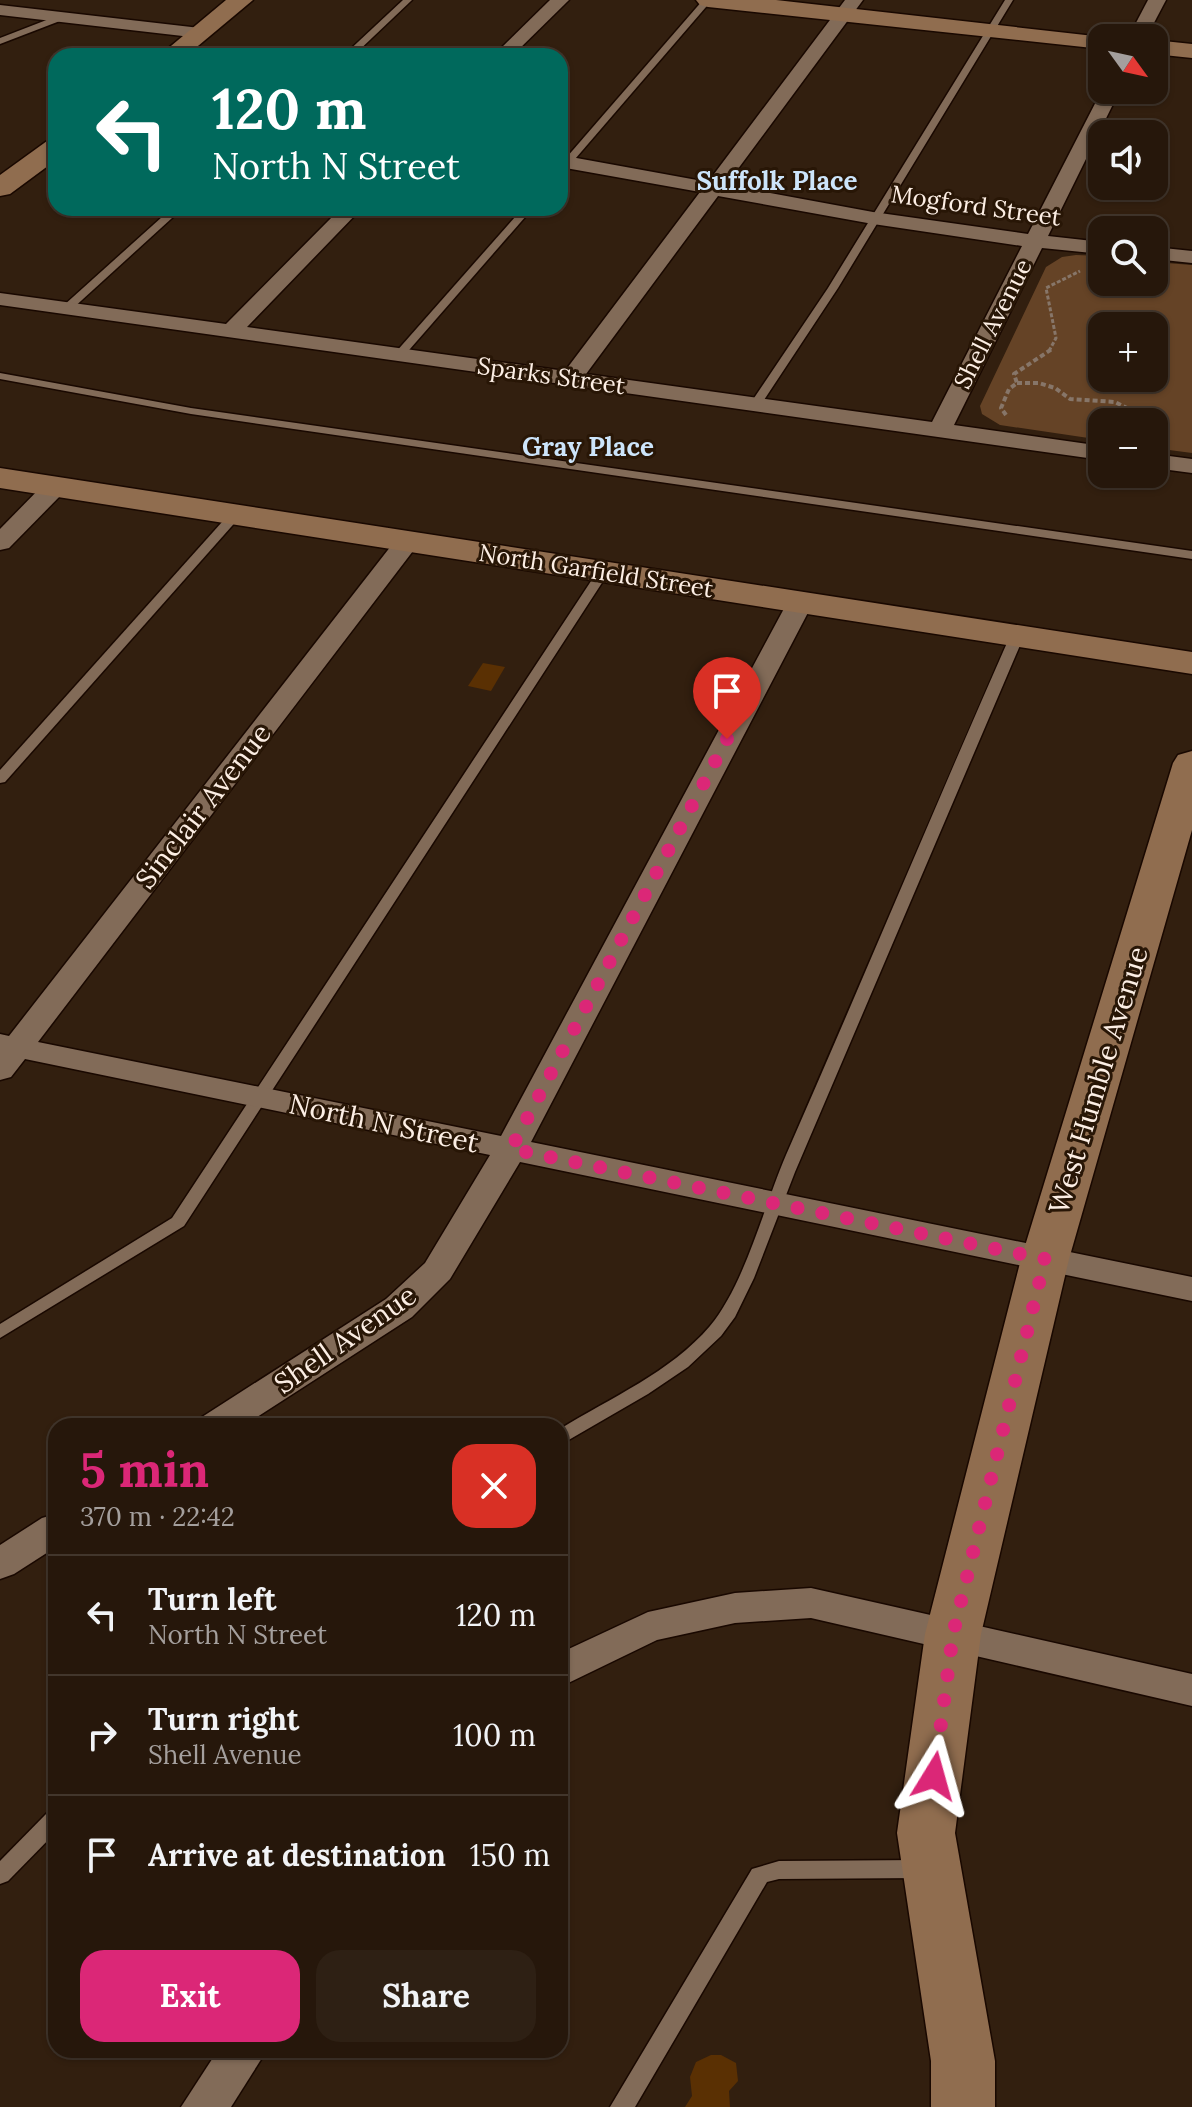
<!DOCTYPE html>
<html lang="en">
<head>
<meta charset="utf-8">
<style>
  :root { --surface:#26170b; --page:#2e2014; --text:#f1f3f6; --muted:#a49f9d; --line:#42362c; --accent:#db2777 }
  body { margin:0; font-family:Lora,serif; background:var(--page); color:var(--text); height:100vh; display:flex; flex-direction:column; font-size:30px; white-space:nowrap }
  * { box-sizing:border-box; margin:0 }
  p { font-size:26px; color:var(--muted) }
  .icon { flex:none; width:44px; height:44px; fill:none; stroke:currentColor; stroke-width:2; stroke-linecap:round; stroke-linejoin:round }
  .map { position:relative; flex:1; overflow:hidden }
  .side { position:absolute; left:48px; top:1418px; width:520px; height:640px; display:flex; flex-direction:column; background:var(--surface); border-radius:24px; box-shadow:0 2px 6px #0004,0 0 0 2px var(--line) }
  .side>* { flex:none }
  .banner { position:absolute; left:48px; top:48px; width:520px; height:168px; border-radius:24px; box-shadow:0 2px 6px #0004,0 0 0 2px var(--line); background:#00695c; color:#fff; overflow:hidden }
  .needle { width:52px; rotate:123deg }
  .buttons { position:absolute; left:1088px; top:24px; display:grid; gap:16px }
  .buttons a { display:grid; place-items:center; width:80px; height:80px; border-radius:16px; background:var(--surface); box-shadow:0 2px 6px #0004,0 0 0 2px var(--line); font-size:40px }
  .pin { position:absolute; display:grid; place-items:center; width:68px; height:68px; color:#fff; margin:-82px -34px; border-radius:50% 50% 50% 0; rotate:-45deg; box-shadow:0 0 8px #0007 }
  .pin .icon { rotate:45deg }
  .me { position:absolute; width:88px; margin:-44px; rotate:8deg; stroke-linejoin:round; filter:drop-shadow(0 0 6px #0008) }
  .turn { display:flex; align-items:center; gap:28px; height:168px; padding:0 32px; font-size:36px }
  .turn .icon { width:104px; height:104px; stroke-width:2.5 }
  .turn b { display:block; font-size:56px; line-height:68px }
  .round { display:grid; place-items:center; flex:none; width:84px; height:84px; border-radius:24px; background:var(--page) }
  .overview { display:flex; align-items:center; justify-content:space-between; height:136px; padding:0 32px }
  h1 { font-size:48px; font-weight:800; line-height:60px; color:var(--accent) }
  .action { display:flex; gap:16px; margin-top:auto; padding:16px 32px }
  .action a { flex:1; height:92px; border-radius:24px; background:var(--accent); color:#fff; font-size:32px; font-weight:800; line-height:92px; text-align:center }
  .action a+a { background:var(--page); color:var(--text) }
  ul { padding:0; list-style:none }
  li { display:flex; align-items:center; gap:24px; height:120px; padding:0 32px; border-top:2px solid var(--line) }
  li div { flex:1 }
  li b { display:block; font-size:30px }
  li em { font-style:normal }
  .map>svg:first-child { display:block }
  .green { fill:#654326; fill-rule:evenodd }
  .water { fill:#5a3003 }
  .lines { fill:none; stroke-linecap:round; stroke-linejoin:round }
  .lane-casing { stroke:#190800; stroke-width:3 }
  .street-casing { stroke:#190800; stroke-width:3 }
  .secondary-casing { stroke:#190800; stroke-width:3 }
  .path-far1 { stroke:#877669; stroke-width:3; stroke-dasharray:4 2; stroke-linecap:butt }
  .path { stroke:#877669; stroke-width:4; stroke-dasharray:5 3; stroke-linecap:butt }
  .lane { fill:#826b58; fill-rule:evenodd }
  .street { fill:#826b58; fill-rule:evenodd }
  .secondary { fill:#906d4f; fill-rule:evenodd }
  .route { stroke:#db2777; stroke-width:14; stroke-dasharray:0 25.2 }
  .labels { text-anchor:middle; stroke-width:6; stroke-linejoin:round; paint-order:stroke }
  .far-street-label { font-size:24px; fill:#fceee4; stroke:#281606 }
  .far-neighbourhood-label { font-size:26px; font-weight:bold; fill:#cce4fa; stroke:#281606 }
  .street-label { font-size:28px; fill:#fceee4; stroke:#281606 }
</style>
</head>
<body>
<div class="map">
<svg width="1192" height="2107" viewBox="0 0 1192 2107">
  <rect width="100%" height="100%" fill="#321f0f"/>
  <!-- green -->
  <path class="green" d="M1076,255L1102,256V282H1154V262L1192,265V453L1154,448V422H1102V440L1000,425L982,414L980,406L1046,267L1062,257ZM1102,326H1154V378H1102Z"/>
  <!-- water -->
  <g class="water">
    <path d="M483,663L505,667L491,691L468,686Z"/>
    <path d="M711,2055H721L736,2063L738,2081L729,2091L730,2107H685L692,2096L690,2077L696,2062Z"/>
  </g>
  <g class="lines">
    <defs>
      <g id="lane">
        <path d="M403,0H412L353,56H343Z"/>
        <path d="M703,0H712L563,173L560,174V165Z"/>
        <path d="M1005,0H1013L838,288L760,406H752L750,404L828,288Z"/>
        <path d="M62,14L66,17L65,19L0,44V38Z"/>
        <path d="M172,208H183L71,310H63V306Z"/>
        <path d="M523,208H533L403,357H395V353Z"/>
        <path d="M0,373L191,408L1192,551V559L191,414L0,379Z"/>
        <path d="M235,511L241,515L239,518L5,782L0,783V770L231,512Z"/>
        <path d="M603,568L609,572L184,1226L0,1338V1324L172,1218L597,572Z"/>
        <path d="M1017,632L1024,636L795,1172L754,1278L735,1317L721,1336L688,1367L648,1394L560,1445V1429C610,1398 671,1372 710,1326C745,1284 764,1206 786,1155C862,982 934,808 1010,636Z"/>
        <path d="M56,1809V1832L8,1881L0,1884V1861L48,1812Z"/>
        <path d="M922,1860L930,1863L933,1869L930,1875L922,1878L779,1879L767,1882L635,2107H610L752,1869L779,1861Z"/>
      </g>
      <g id="street">
        <path d="M550,0H569L512,56H493Z"/>
        <path d="M845,0H863L726,185L873,212L1028,234L1102,90H1120L1048,236L1102,242V254L1042,248L954,425L1102,446V460L0,305V293L226,324L341,208H362L247,327L565,371L700,192L560,167V155L708,182ZM718,196L873,224L1022,246L932,422L586,374Z"/>
        <path d="M1148,0H1166L1146,38H1128Z"/>
        <path d="M0,5L200,28L209,33L200,38L0,15Z"/>
        <path d="M1154,247L1192,251V263L1154,259Z"/>
        <path d="M1154,454L1192,459V473L1154,468Z"/>
        <path d="M55,480L64,482L67,487L64,492L9,548L0,550V529L46,482Z"/>
        <path d="M407,535L416,537L419,542L416,547L38,1042L501,1136L787,603L791,598H809L813,603L531,1142L1192,1277V1301L520,1162L450,1279L412,1317L243,1426H196L202,1417L386,1299L425,1263L490,1155L25,1059L11,1077L0,1080V1034L9,1036L398,537Z"/>
        <path d="M56,1514V1547L14,1574L0,1579V1545L42,1518Z"/>
        <path d="M811,1588L1192,1674V1706L811,1618L735,1623L657,1640L560,1687V1653L648,1612L735,1593Z"/>
        <path d="M218,2050H267L231,2107H181Z"/>
      </g>
      <g id="secondary">
        <path d="M226,0H253L186,56H159Z"/>
        <path d="M696,0H776L1112,38H1102V49L708,7L700,5Z"/>
        <path d="M1154,40L1192,44V58L1154,54Z"/>
        <path d="M56,139V160L10,194L0,196V175L47,141Z"/>
        <path d="M0,468L1192,652V674L0,488Z"/>
        <path d="M1192,751V830L1069,1259L981,1634L955,1833L995,2061V2107H931V2061L897,1833L925,1634L1021,1259L1173,763L1178,755Z"/>
      </g>
    </defs>
    <!-- lane casing -->
    <use href="#lane" class="lane-casing"/>
    <!-- street casing -->
    <use href="#street" class="street-casing"/>
    <!-- secondary casing -->
    <use href="#secondary" class="secondary-casing"/>
    <!-- path-far1 -->
    <path class="path-far1" d="M1049,351L1056,338L1046,288L1080,271"/>
    <!-- path -->
    <g class="path">
      <path d="M1017,383H1039L1055,388L1070,399L1115,402L1129,409L1126,422"/>
      <path d="M1006,415L1001,408L1009,389L1017,383L1014,374L1052,349"/>
    </g>
    <!-- lane -->
    <use href="#lane" class="lane"/>
    <!-- street -->
    <use href="#street" class="street"/>
    <!-- secondary -->
    <use href="#secondary" class="secondary"/>
  </g>
  <g class="lines">
    <!-- route -->
    <path class="route" d="M727,739L511,1149L1045,1259L953,1634L934,1776"/>
  </g>
  <g class="labels">
    <!-- far-street labels -->
    <g class="far-street-label">
      <text transform="translate(976 206) rotate(8)" y="8">Mogford Street</text>
      <text transform="translate(993 324) rotate(-63)" y="8">Shell Avenue</text>
      <text transform="translate(551 376) rotate(8)" y="8">Sparks Street</text>
      <text transform="translate(596 571) rotate(9)" y="8">North Garfield Street</text>
    </g>
    <!-- far-neighbourhood labels -->
    <g class="far-neighbourhood-label">
      <text x="777" y="190">Suffolk Place</text>
      <text x="588" y="456">Gray Place</text>
    </g>
    <!-- street labels -->
    <g class="street-label">
      <text transform="translate(203 806) rotate(-52)" y="10">Sinclair Avenue</text>
      <text transform="translate(1098 1080) rotate(-73)" y="10">West Humble Avenue</text>
      <text transform="translate(384 1123) rotate(12)" y="10">North N Street</text>
      <text transform="translate(345 1339) rotate(-35)" y="10">Shell Avenue</text>
    </g>
  </g>
</svg>
<div class="buttons">
<a><svg class="needle" viewBox="-14 -14 28 28"><path d="M0-13l5 13h-10z" fill="#e53935"/><path d="M0 13l5-13h-10z" fill="#a49f9d"/></svg></a>
<a><svg class="icon" aria-label="sound" viewBox="0 0 24 24"><path d="M4 9h4l5-4v14l-5-4H4zM17 9q2 3 0 6"/></svg></a>
<a><svg class="icon" aria-label="search" viewBox="0 0 24 24"><circle cx="10" cy="10" r="6"/><path d="M15 15l6 6"/></svg></a>
<a>+</a>
<a>−</a>
</div>
<div class="pin" style="left:727px;top:739px;background:#d93025"><svg class="icon" aria-label="arrive" viewBox="0 0 24 24"><path d="M6 21V4h12l-3 4 3 4H6"/></svg></div>
<svg class="me" style="left:934px;top:1776px" viewBox="-20 -20 40 40"><path d="M0-17L14 15 0 8-14 15z" fill="#db2777" stroke="#fff" stroke-width="4"/></svg>
<div class="banner">
<div class="turn"><svg class="icon" aria-label="left" viewBox="0 0 24 24"><path d="M17 20v-9H6M10 6l-5 5 5 5"/></svg><div><b>120 m</b>North N Street</div></div>
</div>
<section class="side">
<div class="overview"><div><h1>5 min</h1><p>370 m · 22:42</p></div><a class="round" style="background:#d93025;color:#fff"><svg class="icon" aria-label="close" viewBox="0 0 24 24"><path d="M6 6l12 12M18 6L6 18"/></svg></a></div>
<ul>
<li><svg class="icon" aria-label="left" viewBox="0 0 24 24"><path d="M17 20v-9H6M10 6l-5 5 5 5"/></svg><div><b>Turn left</b><p>North N Street</p></div><em>120 m</em></li>
<li><svg class="icon" aria-label="right" viewBox="0 0 24 24"><path d="M7 20v-9h11M14 6l5 5-5 5"/></svg><div><b>Turn right</b><p>Shell Avenue</p></div><em>100 m</em></li>
<li><svg class="icon" aria-label="arrive" viewBox="0 0 24 24"><path d="M6 21V4h12l-3 4 3 4H6"/></svg><div><b>Arrive at destination</b></div><em>150 m</em></li>
</ul>
<div class="action"><a>Exit</a><a>Share</a></div>
</section>
</div>
</body>
</html>
